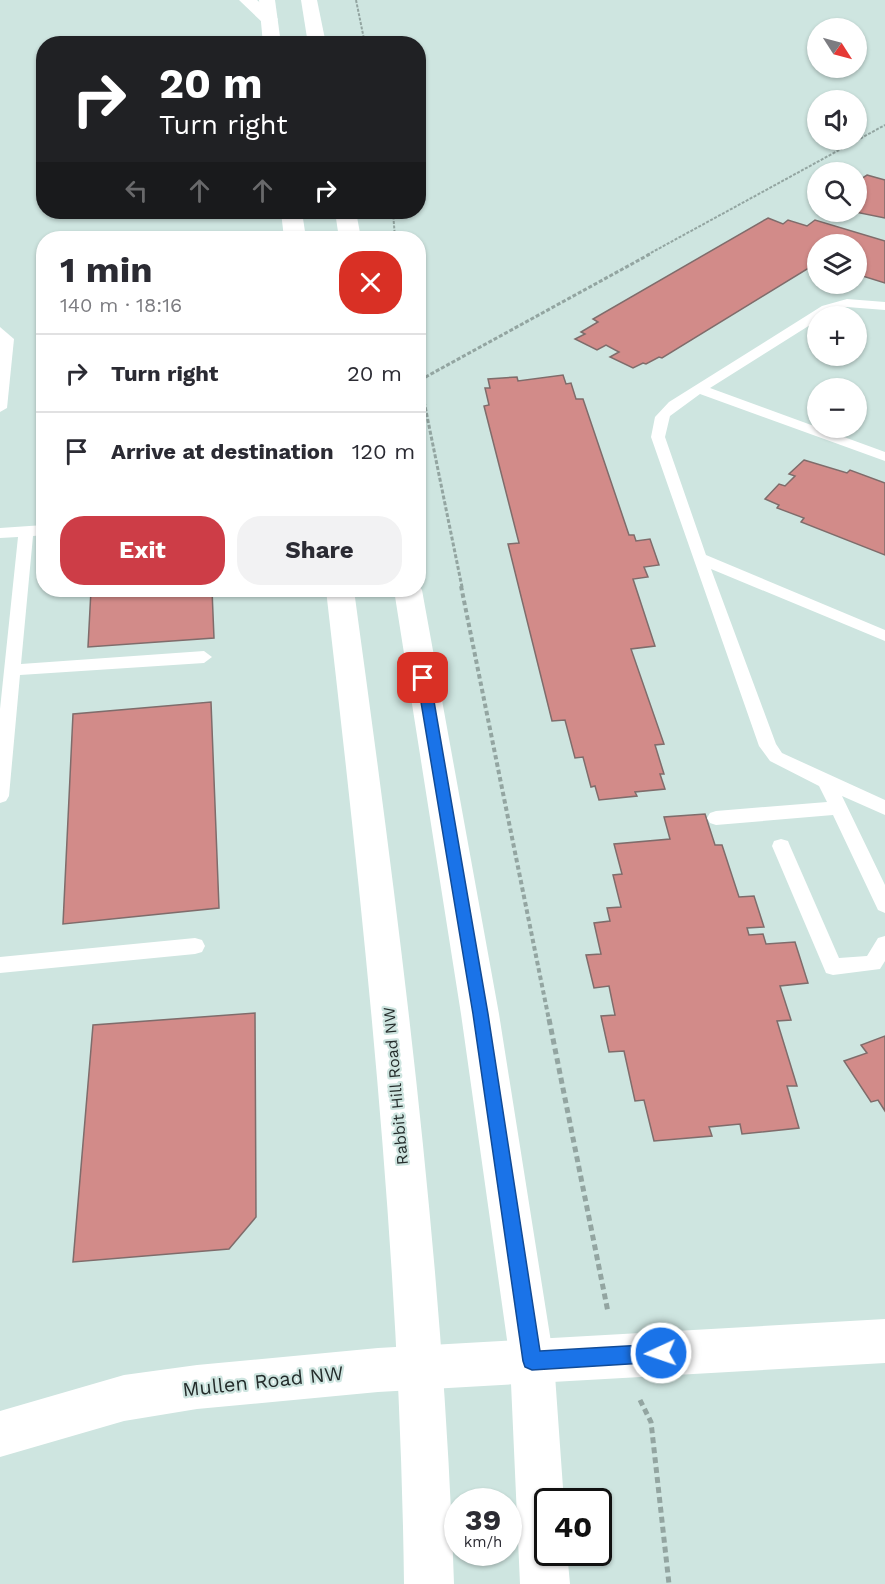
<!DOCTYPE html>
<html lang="en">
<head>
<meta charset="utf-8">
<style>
  :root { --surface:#fff; --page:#f2f2f3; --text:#2b2b33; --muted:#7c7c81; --line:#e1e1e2; --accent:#cd3d47 }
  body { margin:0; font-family:"Work Sans",sans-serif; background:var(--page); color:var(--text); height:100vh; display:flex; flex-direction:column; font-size:22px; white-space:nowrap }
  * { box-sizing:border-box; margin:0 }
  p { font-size:20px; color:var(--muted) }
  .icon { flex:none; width:33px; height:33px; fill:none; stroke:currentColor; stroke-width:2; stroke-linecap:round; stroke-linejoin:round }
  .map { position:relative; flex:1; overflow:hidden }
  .drawer { position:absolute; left:36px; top:231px; width:390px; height:366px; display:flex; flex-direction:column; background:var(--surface); border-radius:24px; box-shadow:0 2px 4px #0004 }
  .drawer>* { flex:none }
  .hud { position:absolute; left:36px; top:36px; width:390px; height:183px; border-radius:24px; box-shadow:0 2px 4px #0004; background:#202124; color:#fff; overflow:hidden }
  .needle { width:39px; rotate:126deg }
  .fabs { position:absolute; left:807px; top:18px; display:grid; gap:12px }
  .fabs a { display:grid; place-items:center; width:60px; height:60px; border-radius:50%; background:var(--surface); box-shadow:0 2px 4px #0004; font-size:30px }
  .speed { position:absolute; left:444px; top:1488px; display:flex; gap:12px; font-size:30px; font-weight:700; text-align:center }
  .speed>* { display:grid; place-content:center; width:78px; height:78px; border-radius:50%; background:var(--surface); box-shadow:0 2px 4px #0004; line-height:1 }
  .speed small { font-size:15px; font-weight:400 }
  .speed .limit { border:3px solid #111; border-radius:9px; background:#fff; color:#111 }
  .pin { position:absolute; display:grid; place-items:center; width:51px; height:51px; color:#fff; margin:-26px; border-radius:12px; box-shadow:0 3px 9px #0006 }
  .me { position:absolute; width:66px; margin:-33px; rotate:267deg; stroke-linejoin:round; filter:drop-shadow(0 0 4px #0008) }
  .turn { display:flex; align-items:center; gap:21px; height:126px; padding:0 24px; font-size:27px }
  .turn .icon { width:78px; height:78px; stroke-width:2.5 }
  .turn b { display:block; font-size:42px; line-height:51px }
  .lanes { display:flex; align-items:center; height:57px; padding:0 24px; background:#0003; justify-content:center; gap:30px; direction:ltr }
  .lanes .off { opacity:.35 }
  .round { display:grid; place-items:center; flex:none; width:63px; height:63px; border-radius:24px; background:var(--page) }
  .summary { display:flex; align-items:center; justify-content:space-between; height:102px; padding:0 24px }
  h1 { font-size:36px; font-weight:700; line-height:45px }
  .primary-button { display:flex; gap:12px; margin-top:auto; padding:12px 24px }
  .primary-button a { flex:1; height:69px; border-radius:24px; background:var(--accent); color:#fff; font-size:24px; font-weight:700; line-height:69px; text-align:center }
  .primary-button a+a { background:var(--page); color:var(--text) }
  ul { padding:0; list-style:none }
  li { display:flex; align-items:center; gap:18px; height:78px; padding:0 24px; border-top:2px solid var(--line) }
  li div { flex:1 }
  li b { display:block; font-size:22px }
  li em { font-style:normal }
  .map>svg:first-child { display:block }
  .building { fill:#d28b89; stroke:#7f6c6b; stroke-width:1.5 }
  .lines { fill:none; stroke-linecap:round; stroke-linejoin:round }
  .path-far3 { stroke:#93a5a1; stroke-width:2; stroke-dasharray:3 1.5; stroke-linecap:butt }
  .path-far2 { stroke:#93a5a1; stroke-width:3; stroke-dasharray:4 2; stroke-linecap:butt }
  .path-far1 { stroke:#93a5a1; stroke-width:4; stroke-dasharray:4.5 3; stroke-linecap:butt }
  .path { stroke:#93a5a1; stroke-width:5; stroke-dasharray:6 4; stroke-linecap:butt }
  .service { fill:#fff; fill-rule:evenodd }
  .tertiary { fill:#fff; fill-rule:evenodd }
  .secondary { fill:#fff; fill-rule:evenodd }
  .motorway { fill:#fff; fill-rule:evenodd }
  .route { fill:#1a73e8; stroke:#114b97; stroke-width:1.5 }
  .labels { text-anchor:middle; stroke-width:4.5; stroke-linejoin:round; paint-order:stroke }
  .street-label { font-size:16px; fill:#242c2b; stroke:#cee5e0 }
  .near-street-label { font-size:20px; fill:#242c2b; stroke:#cee5e0 }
</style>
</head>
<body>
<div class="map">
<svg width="885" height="1584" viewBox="0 0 885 1584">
  <rect width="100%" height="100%" fill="#cee5e0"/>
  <!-- building -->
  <g class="building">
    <path d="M867,175L885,180V218L855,212L856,182Z"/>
    <path d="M768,218L783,224L788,220L807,226L815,220L885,241V283L856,274V244H818V269H807L662,358L659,357L646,364L643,363L633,368L610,357L619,352L606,345L597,350L575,339L585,334L581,332L598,322L593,319Z"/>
    <path d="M563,375L566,384L571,383L576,399H583L629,535H634L636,541L650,539L659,565L644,567L648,577L633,579L655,646L631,649L664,744L655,745L664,774H660L665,789L635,792L637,796L599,800L595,786L591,787L583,757L575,758L565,720L552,721L508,544L519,543L484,406L489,405L485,388H490L488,379L517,377L518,381Z"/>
    <path d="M804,460L847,473L850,470L885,483V555L801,522L804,518L777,508L779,505L765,499L779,484L785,486L795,476L789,474Z"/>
    <path d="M91,590H212L214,638L88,647Z"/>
    <path d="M211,702L219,908L63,924L73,714Z"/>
    <path d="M705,814L715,845H722L739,897L754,896L764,927L747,928L749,935L763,934L766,944L795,942L808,983L780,986L791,1020L777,1021L797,1086H787L799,1128L742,1134L740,1124L709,1127L712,1136L654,1141L644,1100L635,1101L624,1051L609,1052L601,1016L615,1015L609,986L594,988L586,955L601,954L594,923L610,921L607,908L621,907L613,875L622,874L614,844L670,839L664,817Z"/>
    <path d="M255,1013L256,1217L229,1249L73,1262L93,1025Z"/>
    <path d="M885,1036V1111L878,1100L871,1102L844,1061L867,1053L861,1045Z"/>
  </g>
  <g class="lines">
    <!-- path-far3 -->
    <g class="path-far3">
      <path d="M356,0L365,44"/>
      <path d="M393,212L395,238"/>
      <path d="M647,255L885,125"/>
    </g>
    <!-- path-far2 -->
    <g class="path-far2">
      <path d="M418,372L462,587"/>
      <path d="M420,380L650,254"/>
    </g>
    <!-- path-far1 -->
    <path class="path-far1" d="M461,586L549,1020"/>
    <!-- path -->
    <g class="path">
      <path d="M549,1019L608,1312"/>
      <path d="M640,1400L651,1422L669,1584"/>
    </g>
    <!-- service -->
    <g class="service">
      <path d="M847,299L885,302V310L847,307L818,316V320L710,388L885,452V461L700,394L670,416L665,437L706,555L885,630V641L711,569L776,744L782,753L885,800V815L842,796L885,885V913L878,910L833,815L716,825L710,823L707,818L710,813L716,811L827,802L819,786L770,761L759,746L651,437L655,417L669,402L822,306Z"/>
      <path d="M0,327L14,339L7,408L0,412Z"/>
      <path d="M44,525V535L33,536L21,664L204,651L212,657L204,663L20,675L9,796L6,801L0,803V709L18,537L0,538V528Z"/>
      <path d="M781,839L788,841L790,846L839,958L867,956L878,938L885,936V961L880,969L833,975L826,973L772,846L774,841Z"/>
      <path d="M195,938L202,940L205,946L202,952L195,954L0,973V957Z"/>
    </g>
    <!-- tertiary -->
    <path class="tertiary" d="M885,1319V1363L378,1392L197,1409L124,1421L0,1457V1411L124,1375L197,1365L378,1348Z"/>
    <!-- secondary -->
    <g class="secondary">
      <path d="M259,0H275L281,44H263Z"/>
      <path d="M301,0H317L326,44H308Z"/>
      <path d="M281,212H302L306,238H284Z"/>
      <path d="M335,212H356L361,238H339Z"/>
      <path d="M418,584L422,590L499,1014L554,1361L564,1502H548V1552H567L570,1584H520L510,1361L461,1014L394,590H418Z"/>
      <path d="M326,590H354C399,919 443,1251 454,1584H404C400,1252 364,920 326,590Z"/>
    </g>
    <!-- motorway -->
    <path class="motorway" d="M239,0H257L278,19L275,23H263Z"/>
  </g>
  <!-- route -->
  <path class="route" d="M423,674L430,678L488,1014L540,1351L661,1344L668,1347L670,1353L668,1360L661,1362L532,1370L525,1367L523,1361L473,1014L417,678Z"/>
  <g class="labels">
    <!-- street labels -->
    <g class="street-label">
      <text transform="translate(395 1086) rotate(-95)" y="6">Rabbit Hill Road NW</text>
    </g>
    <!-- near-street labels -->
    <g class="near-street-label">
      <text transform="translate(263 1381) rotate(-6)" y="7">Mullen Road NW</text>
    </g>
  </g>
</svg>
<div class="fabs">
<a><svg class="needle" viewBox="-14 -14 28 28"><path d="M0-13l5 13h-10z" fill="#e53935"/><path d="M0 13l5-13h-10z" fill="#7c7c81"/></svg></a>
<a><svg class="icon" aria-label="sound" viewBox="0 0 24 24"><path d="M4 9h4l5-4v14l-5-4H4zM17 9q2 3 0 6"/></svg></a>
<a><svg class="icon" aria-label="search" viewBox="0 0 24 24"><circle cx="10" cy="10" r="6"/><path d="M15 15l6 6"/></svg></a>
<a><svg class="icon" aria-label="layers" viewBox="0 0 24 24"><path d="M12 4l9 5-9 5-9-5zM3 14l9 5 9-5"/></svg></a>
<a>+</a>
<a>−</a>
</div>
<div class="speed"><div>39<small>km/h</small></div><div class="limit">40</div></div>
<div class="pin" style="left:423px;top:678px;background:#d93025"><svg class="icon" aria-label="arrive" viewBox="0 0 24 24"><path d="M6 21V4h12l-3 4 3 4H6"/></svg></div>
<svg class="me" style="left:661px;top:1353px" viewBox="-20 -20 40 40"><circle r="17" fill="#1a73e8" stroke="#fff" stroke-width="3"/><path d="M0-11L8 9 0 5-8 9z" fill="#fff"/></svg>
<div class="hud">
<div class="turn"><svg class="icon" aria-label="right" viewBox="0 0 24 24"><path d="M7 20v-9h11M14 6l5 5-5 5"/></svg><div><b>20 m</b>Turn right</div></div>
<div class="lanes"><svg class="icon off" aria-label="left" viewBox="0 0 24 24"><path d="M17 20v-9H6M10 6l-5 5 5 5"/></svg><svg class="icon off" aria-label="ahead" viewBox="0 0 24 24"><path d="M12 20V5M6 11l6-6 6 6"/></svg><svg class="icon off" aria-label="ahead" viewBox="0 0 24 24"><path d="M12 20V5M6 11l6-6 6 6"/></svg><svg class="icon" aria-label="right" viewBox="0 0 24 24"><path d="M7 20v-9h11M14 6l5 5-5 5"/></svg></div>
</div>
<section class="drawer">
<div class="summary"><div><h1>1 min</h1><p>140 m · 18:16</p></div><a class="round" style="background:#d93025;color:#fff"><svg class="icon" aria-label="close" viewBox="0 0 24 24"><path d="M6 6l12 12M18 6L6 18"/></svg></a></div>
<ul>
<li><svg class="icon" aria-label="right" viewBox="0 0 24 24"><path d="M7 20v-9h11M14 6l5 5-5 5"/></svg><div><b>Turn right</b></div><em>20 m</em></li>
<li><svg class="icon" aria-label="arrive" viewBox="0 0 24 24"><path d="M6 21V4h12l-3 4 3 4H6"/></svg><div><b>Arrive at destination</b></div><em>120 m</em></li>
</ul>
<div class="primary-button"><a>Exit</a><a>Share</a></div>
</section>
</div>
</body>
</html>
